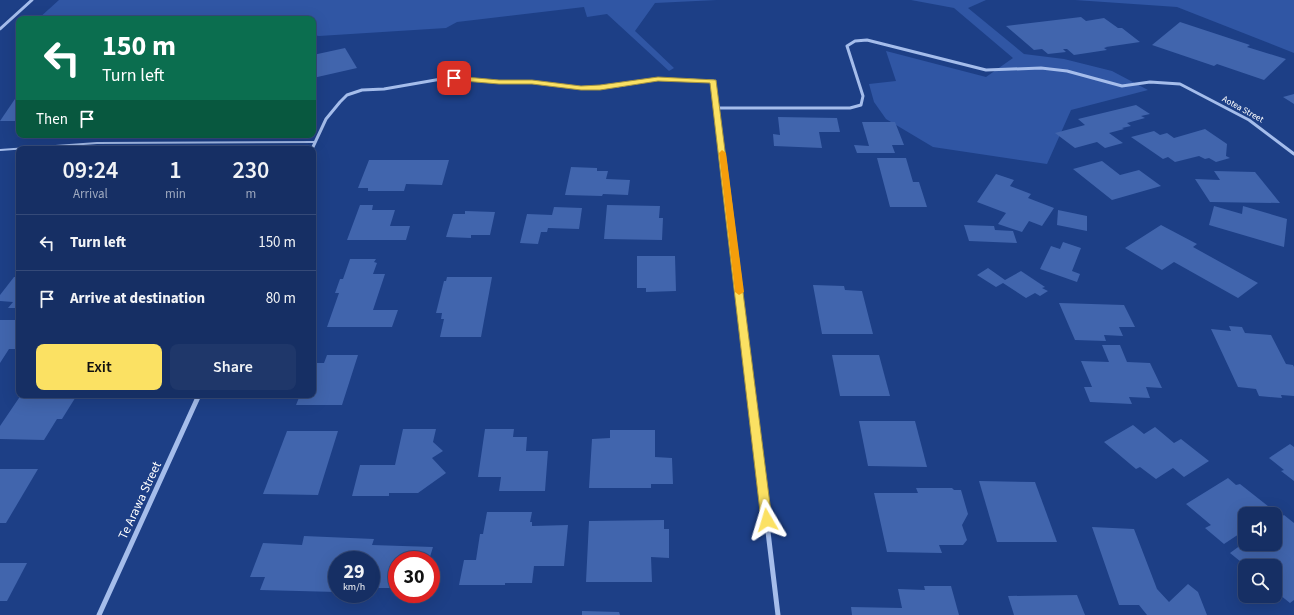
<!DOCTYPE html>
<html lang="en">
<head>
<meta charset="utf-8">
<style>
  :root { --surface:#162f64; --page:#1f376a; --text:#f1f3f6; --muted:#9ea9bf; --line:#354a78; --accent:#fbe163 }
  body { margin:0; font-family:"Source Sans 3",sans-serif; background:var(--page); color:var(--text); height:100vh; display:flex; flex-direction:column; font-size:15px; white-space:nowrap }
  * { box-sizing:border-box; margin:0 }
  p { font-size:13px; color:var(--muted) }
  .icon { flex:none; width:22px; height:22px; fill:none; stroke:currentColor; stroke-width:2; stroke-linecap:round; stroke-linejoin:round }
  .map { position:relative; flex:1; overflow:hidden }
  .details { position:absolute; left:16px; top:146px; width:300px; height:252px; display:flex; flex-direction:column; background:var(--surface); border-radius:8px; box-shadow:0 4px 16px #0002,0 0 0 1px var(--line) }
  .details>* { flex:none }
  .hud { position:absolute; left:16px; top:16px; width:300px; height:122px; border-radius:8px; box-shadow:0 4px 16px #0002,0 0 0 1px var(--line); background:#0b6e4f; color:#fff; overflow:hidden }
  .controls { position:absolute; left:1238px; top:507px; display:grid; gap:8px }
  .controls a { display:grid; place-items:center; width:44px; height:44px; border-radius:8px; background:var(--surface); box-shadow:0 4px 16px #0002,0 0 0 1px var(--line); font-size:20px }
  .speed { position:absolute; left:328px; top:551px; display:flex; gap:8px; font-size:20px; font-weight:700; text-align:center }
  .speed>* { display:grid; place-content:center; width:52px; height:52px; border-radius:50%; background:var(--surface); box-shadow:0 4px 16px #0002,0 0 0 1px var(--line); line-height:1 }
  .speed small { font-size:10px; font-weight:400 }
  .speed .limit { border:6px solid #d22; background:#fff; color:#111 }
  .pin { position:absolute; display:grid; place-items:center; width:34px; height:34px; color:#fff; margin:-17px; border-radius:8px; box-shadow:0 2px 6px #0006 }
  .me { position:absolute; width:44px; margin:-22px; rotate:353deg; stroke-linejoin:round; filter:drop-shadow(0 0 3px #0008) }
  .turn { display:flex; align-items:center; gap:14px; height:84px; padding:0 20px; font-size:18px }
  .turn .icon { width:52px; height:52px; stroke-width:2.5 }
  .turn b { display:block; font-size:28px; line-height:34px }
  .then { display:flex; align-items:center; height:38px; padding:0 20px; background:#0003; gap:8px; font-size:15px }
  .eta { display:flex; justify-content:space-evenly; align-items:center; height:68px; text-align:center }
  .eta b { font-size:24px; font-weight:600; line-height:28px }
  .primary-button { display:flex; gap:8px; margin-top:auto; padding:8px 20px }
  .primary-button a { flex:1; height:46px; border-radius:8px; background:var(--accent); color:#111; font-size:16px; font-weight:600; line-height:46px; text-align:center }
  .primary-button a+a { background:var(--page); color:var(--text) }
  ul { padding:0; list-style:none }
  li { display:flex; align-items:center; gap:12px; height:56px; padding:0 20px; border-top:1px solid var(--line) }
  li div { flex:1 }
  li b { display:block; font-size:15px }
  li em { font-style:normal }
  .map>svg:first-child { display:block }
  .green { fill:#3056a4 }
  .building { fill:#4165ad }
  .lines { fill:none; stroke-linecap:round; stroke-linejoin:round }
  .lane { stroke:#a5bdeb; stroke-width:2 }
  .street-far2 { stroke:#a5bdeb; stroke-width:3 }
  .street-far1 { stroke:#a5bdeb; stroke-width:3.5 }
  .street { stroke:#a5bdeb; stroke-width:5 }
  .route { fill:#fbe163; stroke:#a39240 }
  .slow { fill:#f59e0b }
  .labels { text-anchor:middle; stroke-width:3; stroke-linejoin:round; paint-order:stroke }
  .far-street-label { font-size:9px; fill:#fff; stroke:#1d3f86 }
  .near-street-label { font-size:13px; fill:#fff; stroke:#1d3f86 }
</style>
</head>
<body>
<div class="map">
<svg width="1294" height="615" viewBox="0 0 1294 615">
  <rect width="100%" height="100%" fill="#1d3f86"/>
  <!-- green -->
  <g class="green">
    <path d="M59,0H717L655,3L635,31L674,68L669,71L607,14L587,17L584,7L457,22L446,28L319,36L313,35V19H38Z"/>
    <path d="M911,0H986L968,8L1024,54L1064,59L1112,71L1148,90L1071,110L1047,164L933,147L886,119L874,102L869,84L896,81L886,51L986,77L1013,58L954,8Z"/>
    <path d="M1075,0H1294V53L1177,7Z"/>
  </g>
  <!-- building -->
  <g class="building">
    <path d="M1081,17L1086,21L1104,18L1118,28H1122L1140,42L1106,47H1107L1104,48L1107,50L1074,55L1067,49H1063L1066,52L1048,54L1042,49L1034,50L1006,26Z"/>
    <path d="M1180,22L1250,45L1247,47L1286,59L1264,80L1217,64L1214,66L1152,45Z"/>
    <path d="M345,48L357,68L313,78V55Z"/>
    <path d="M19,93V121H0Z"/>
    <path d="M1294,94V104L1283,97Z"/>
    <path d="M1136,105L1150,114L1141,116L1145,118L1127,123L1131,126L1122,128L1124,129L1109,133L1123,143L1105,148L1097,142L1075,148L1055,133L1085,125L1078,119Z"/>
    <path d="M778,117L837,118L840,132H819L822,148L774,146L773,134L780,135Z"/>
    <path d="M862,122H895L904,145H892L895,153H857L854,145L869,146Z"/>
    <path d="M1205,129L1227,144L1226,156L1230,158L1216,162L1209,158L1205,159L1199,156L1175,162L1168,157L1163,159L1131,137L1154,131L1160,135L1167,133L1174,138Z"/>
    <path d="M877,158H906L913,182H919L927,207H890Z"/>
    <path d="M369,160H449L442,185L406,184L404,191H368V188H358Z"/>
    <path d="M1102,161L1120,175L1139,170L1161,186L1112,200L1073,169Z"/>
    <path d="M571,167L597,168V171H608L606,179L630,180L628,195L603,194L602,196L565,195Z"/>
    <path d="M1214,171L1255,172L1280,203L1210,202L1195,179L1220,180Z"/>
    <path d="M996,174L1014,180L1010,186L1031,194L1028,198L1054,208L1042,226L1029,221L1022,232L998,224L1006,213L977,202Z"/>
    <path d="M360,205H373L372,210H395L390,226H410L406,240H347Z"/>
    <path d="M607,205L660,206L659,218H663L662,240L604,239Z"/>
    <path d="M1214,206L1242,214L1243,206L1287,219L1284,247L1209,225Z"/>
    <path d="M554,207L582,208L579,229L548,228L547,232H541L538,244L520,243L527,214L552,215Z"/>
    <path d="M1058,210L1087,216V231L1057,225Z"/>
    <path d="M465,211L495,212L490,235H471V238L446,237L453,214H465Z"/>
    <path d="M964,225L994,226L995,230L1013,231L1017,243L969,241Z"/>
    <path d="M1161,225L1197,244L1193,247L1258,283L1238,298L1174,262L1162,270L1125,248Z"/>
    <path d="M1063,242L1081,248L1072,271L1080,274L1077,282L1040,269L1051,246L1060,249Z"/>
    <path d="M637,256H675L676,291L646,292V288H637Z"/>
    <path d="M350,259H376L374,262L377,263L373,274H385L373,310H398L392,327H327L339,293H335L340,279H343Z"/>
    <path d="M988,268L1005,280L1021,271L1045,287L1042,288L1048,291L1040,296L1035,293L1026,298L1003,283L996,287L977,275Z"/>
    <path d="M14,277H19V308H8L13,302L0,301V295Z"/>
    <path d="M447,277H492L481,337H440L444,319H441L442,313H436L444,281H446Z"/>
    <path d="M813,285L844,286L845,290L862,291L873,334H822Z"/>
    <path d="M1059,303L1124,305L1135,327H1119L1123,336L1104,335L1106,341L1075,340Z"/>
    <path d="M0,320H19V347L18,349H9L0,363Z"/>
    <path d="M1229,326L1242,327L1245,333L1271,335L1286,364L1293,365L1294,367V396L1281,395L1282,398L1259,396L1256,389L1238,387L1211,329L1231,331Z"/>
    <path d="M1102,345H1120L1127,362L1150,363L1162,388L1146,387L1150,398L1129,397L1132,404L1090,402L1084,387H1092L1081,361L1109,362Z"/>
    <path d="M327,355H358L342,405H296L300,395H313V363H324Z"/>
    <path d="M832,355H879L890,396H840Z"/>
    <path d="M21,395H77L62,419H57L44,440L0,439V426Z"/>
    <path d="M859,421H915L927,467L868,466Z"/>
    <path d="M1133,425L1144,434L1155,427L1174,443L1181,439L1209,461L1184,477L1173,468L1156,479L1140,467L1136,469L1104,442Z"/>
    <path d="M403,429H436L433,442L443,451L432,458L446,473L418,493H389V496H352L360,465H395Z"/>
    <path d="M485,429H514L513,437H527L526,451H548L545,491H499L501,477H478Z"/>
    <path d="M610,430H655V457L672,458L673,484H651V488H589L592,439L610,438Z"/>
    <path d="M287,431H338L318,495L263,494Z"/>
    <path d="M1290,444L1294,447V481L1281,471L1284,470L1269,458Z"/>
    <path d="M0,469H38L6,523H0Z"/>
    <path d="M1228,478L1236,485L1240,484L1273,510L1268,514H1245V530L1224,544L1205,528L1211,525L1186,504Z"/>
    <path d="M979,481L1035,482L1057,542H997Z"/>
    <path d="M916,488H952L954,490H961L968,514L962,525L967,540L963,545H939L942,553L887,552L874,493H918Z"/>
    <path d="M487,512H532L530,522H532V526L568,525L564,566H534L532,583H505V585H459L464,560H476L480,534H483Z"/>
    <path d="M1284,515L1294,523V600L1290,603L1275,591V566H1246L1230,553L1245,542V544H1275V521Z"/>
    <path d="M664,520V529H669V558L651,557L652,582H586L589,521Z"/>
    <path d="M1092,527L1134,529L1157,589L1169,602L1188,584L1198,592L1207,615H1147L1139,605H1119Z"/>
    <path d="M304,536L374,539L372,545L433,547L429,560H397V588H371L373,579H371V560H337V592L260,590L265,577H250L263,543L302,545Z"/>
    <path d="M0,563H27L7,601H0Z"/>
    <path d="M924,586H951L959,615H852L851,607L902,608L898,589L925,590Z"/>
    <path d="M1077,595L1085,615H1014L1008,596Z"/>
    <path d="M582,611L619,612L620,615H582Z"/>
  </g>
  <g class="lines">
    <!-- lane -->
    <path class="lane" d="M0,150L97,143L315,142"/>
    <!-- street-far2 -->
    <g class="street-far2">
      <path d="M0,29L32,0"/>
      <path d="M717,108H850L861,105L863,96L847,46L855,41L867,40L986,70L1041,68L1067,71L1122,86L1150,82L1180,84L1249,120L1294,154"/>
      <path d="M312,149L326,119L340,102L347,95L362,90L384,89L447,78L499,82H532L581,88L617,86L658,79L713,81L722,157"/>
    </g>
    <!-- street-far1 -->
    <path class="street-far1" d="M722,156L747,358"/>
    <!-- street -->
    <g class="street">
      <path d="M747,357L778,615"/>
      <path d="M99,615L199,395"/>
    </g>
  </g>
  <!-- route -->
  <path class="route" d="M454,76L499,80H532L581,86L600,85L658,77L716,80L772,520L771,523L767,525L763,523L761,520L710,83L658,81L600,90H581L532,84H499L452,80V77Z"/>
  <!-- slow -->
  <path class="slow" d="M722,150L726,153L744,292L739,295L735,292L719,153Z"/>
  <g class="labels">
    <!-- far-street labels -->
    <g class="far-street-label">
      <text transform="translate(1243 109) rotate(29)" y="3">Aotea Street</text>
    </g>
    <!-- near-street labels -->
    <g class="near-street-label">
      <text transform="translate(139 500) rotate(-65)" y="5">Te Arawa Street</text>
    </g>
  </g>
</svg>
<div class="controls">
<a><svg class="icon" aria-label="sound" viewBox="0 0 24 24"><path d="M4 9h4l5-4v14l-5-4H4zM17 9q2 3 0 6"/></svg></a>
<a><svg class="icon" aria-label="search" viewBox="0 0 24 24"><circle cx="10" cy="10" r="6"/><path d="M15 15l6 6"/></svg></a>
</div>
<div class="speed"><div>29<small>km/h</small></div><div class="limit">30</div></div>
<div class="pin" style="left:454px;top:78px;background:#d93025"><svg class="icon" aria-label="arrive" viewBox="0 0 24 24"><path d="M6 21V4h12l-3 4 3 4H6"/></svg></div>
<svg class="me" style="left:767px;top:520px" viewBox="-20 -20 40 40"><path d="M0-17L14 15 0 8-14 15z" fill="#fbe163" stroke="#fff" stroke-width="4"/></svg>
<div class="hud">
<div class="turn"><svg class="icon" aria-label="left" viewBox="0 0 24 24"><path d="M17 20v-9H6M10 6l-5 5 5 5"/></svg><div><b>150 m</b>Turn left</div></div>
<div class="then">Then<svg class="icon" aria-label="arrive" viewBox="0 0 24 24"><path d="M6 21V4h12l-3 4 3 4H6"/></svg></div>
</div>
<section class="details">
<div class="eta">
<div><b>09:24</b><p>Arrival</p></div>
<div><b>1</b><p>min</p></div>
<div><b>230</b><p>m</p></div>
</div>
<ul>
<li><svg class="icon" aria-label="left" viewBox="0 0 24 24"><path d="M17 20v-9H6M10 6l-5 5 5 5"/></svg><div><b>Turn left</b></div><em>150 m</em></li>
<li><svg class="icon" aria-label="arrive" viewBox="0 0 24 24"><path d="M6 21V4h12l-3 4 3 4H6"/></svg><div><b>Arrive at destination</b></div><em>80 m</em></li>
</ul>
<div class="primary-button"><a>Exit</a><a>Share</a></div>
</section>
</div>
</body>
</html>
